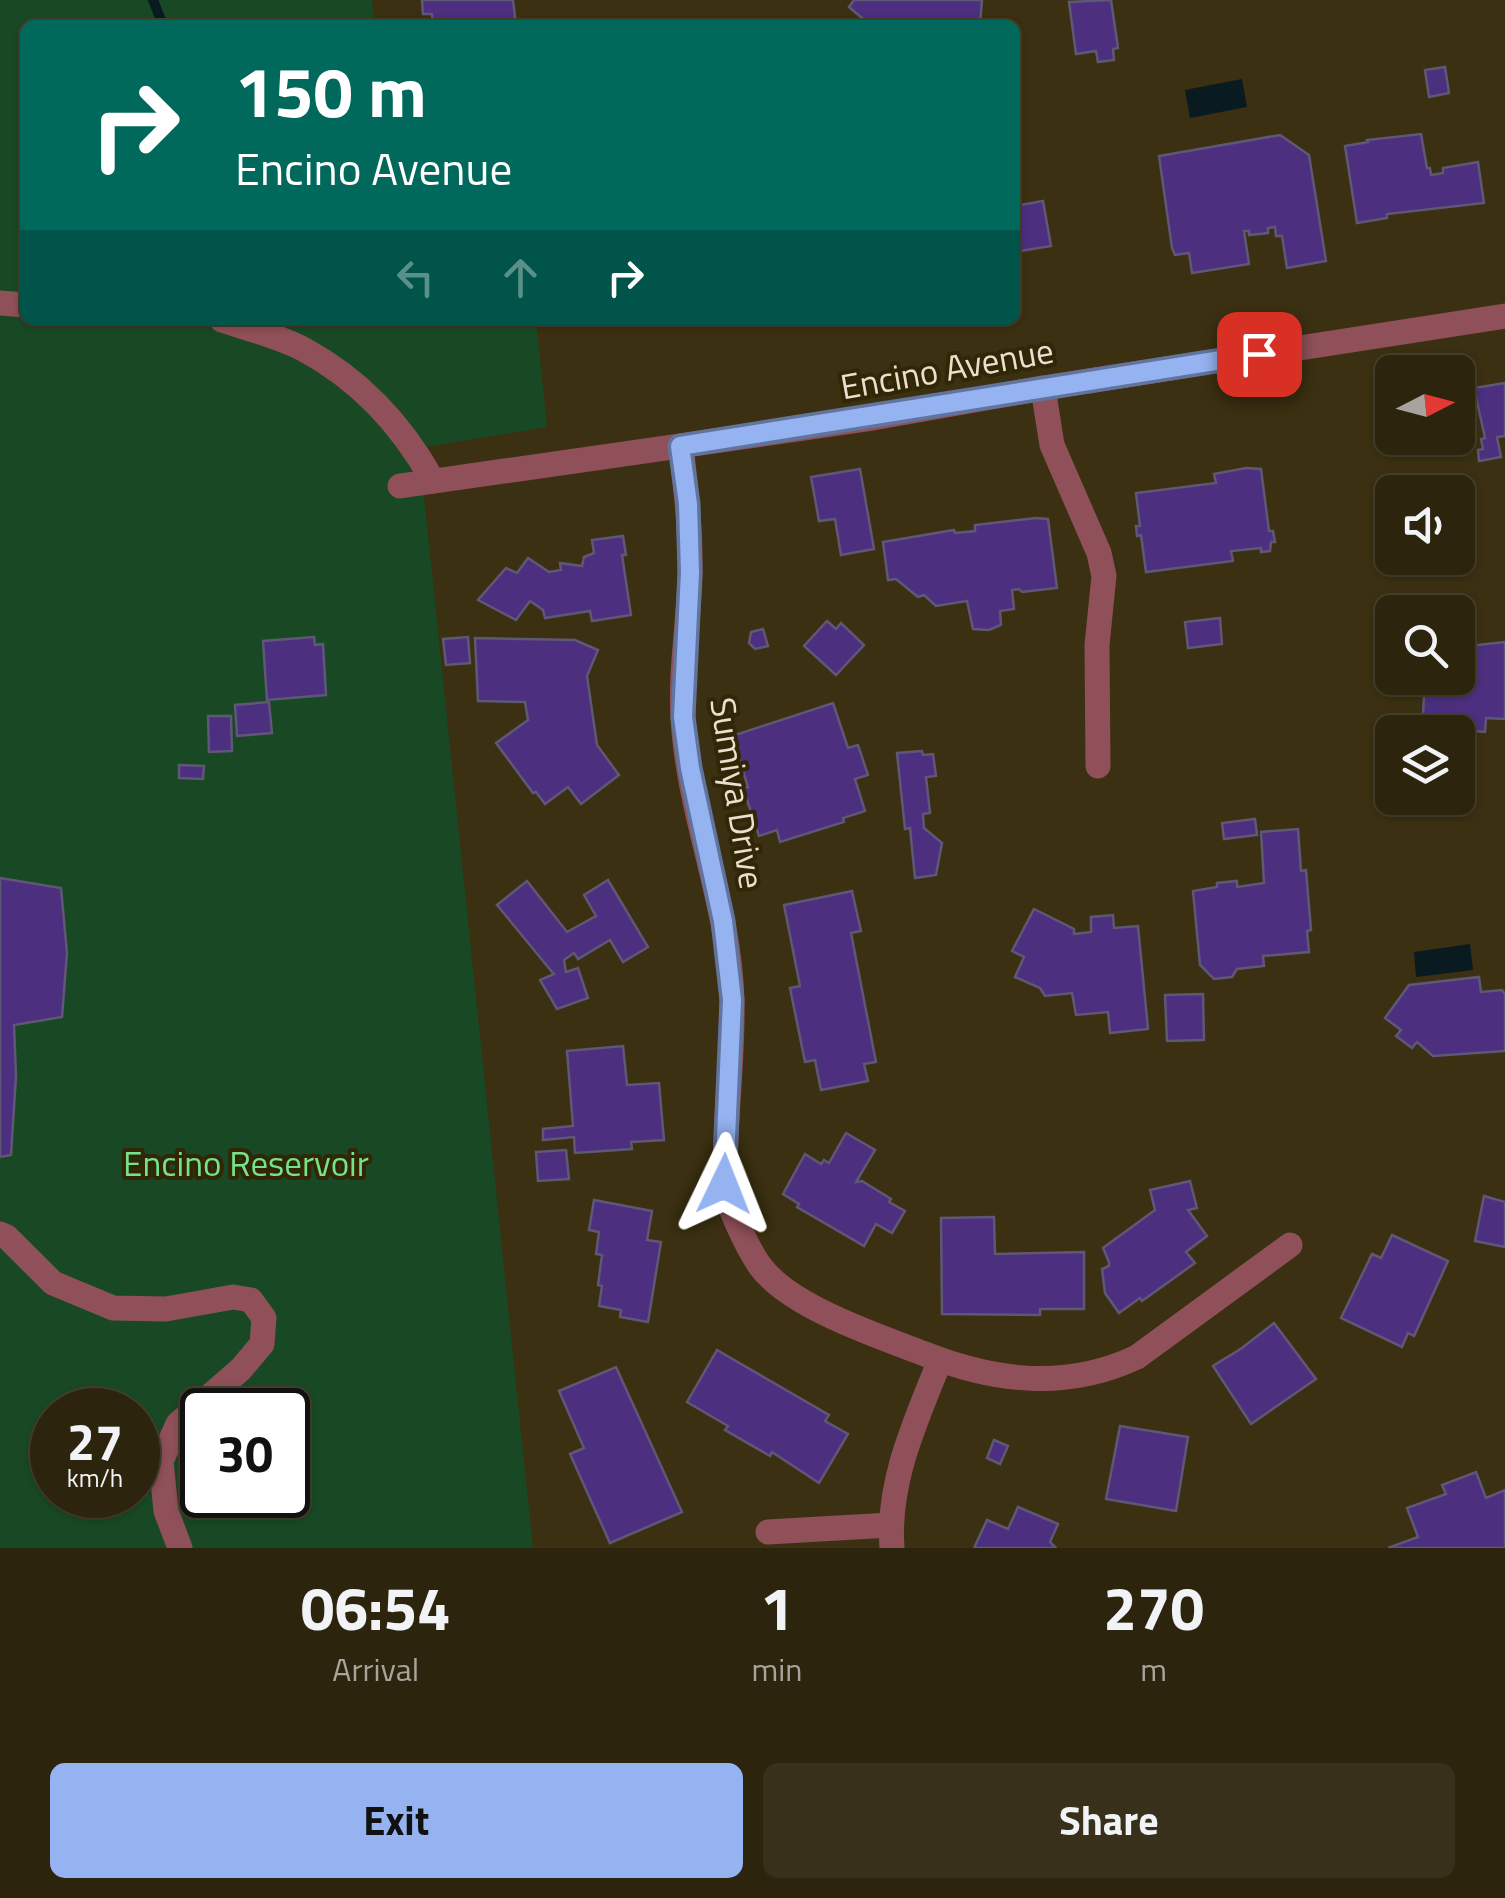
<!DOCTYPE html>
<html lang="en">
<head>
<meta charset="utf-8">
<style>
  :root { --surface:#2c240d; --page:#38301b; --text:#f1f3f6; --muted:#a6a49d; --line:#48412e; --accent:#95b2f1 }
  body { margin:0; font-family:"Titillium Web",sans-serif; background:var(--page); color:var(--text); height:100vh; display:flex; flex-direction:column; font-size:38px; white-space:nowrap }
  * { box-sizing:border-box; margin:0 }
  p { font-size:32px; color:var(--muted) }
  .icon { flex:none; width:55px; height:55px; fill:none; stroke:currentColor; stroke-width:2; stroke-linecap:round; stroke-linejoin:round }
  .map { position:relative; height:1548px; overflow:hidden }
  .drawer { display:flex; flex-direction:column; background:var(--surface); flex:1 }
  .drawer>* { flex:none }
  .guide { position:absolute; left:20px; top:20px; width:1000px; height:305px; border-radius:15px; box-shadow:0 2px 8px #0004,0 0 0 2px var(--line); background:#00695c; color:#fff; overflow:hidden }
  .needle { width:65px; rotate:84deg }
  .tools { position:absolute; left:1375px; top:355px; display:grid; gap:20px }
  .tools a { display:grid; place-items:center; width:100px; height:100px; border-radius:15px; background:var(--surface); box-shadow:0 2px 8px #0004,0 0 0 2px var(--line); font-size:50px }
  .speed { position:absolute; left:30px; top:1388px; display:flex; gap:20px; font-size:50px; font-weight:700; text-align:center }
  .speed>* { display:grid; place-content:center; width:130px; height:130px; border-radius:50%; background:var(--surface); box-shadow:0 2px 8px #0004,0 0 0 2px var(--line); line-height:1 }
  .speed small { font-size:25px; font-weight:400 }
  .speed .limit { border:5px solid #111; border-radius:15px; background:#fff; color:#111 }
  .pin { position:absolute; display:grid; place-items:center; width:85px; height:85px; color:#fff; margin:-42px; border-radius:20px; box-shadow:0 5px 15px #0006 }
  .me { position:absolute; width:110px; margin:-55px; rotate:2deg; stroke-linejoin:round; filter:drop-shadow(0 0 8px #0008) }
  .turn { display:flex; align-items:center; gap:35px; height:210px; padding:0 50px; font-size:45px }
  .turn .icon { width:130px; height:130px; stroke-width:2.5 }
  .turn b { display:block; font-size:70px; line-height:85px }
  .lanes { display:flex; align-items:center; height:95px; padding:0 50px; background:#0003; justify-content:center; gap:50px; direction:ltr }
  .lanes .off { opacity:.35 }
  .eta { display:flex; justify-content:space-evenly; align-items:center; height:170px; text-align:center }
  .eta b { font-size:60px; font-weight:700; line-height:70px }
  .action { display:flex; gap:20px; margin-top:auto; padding:20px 50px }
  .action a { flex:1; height:115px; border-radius:15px; background:var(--accent); color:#111; font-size:40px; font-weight:700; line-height:115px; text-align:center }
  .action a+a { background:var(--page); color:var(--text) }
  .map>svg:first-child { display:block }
  .green { fill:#184924; fill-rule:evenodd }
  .water { fill:#091a20 }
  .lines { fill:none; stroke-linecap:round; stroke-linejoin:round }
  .stream { stroke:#091a20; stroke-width:10 }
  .building { fill:#4c2f7f; stroke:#5f5776; stroke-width:2.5 }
  .minor { stroke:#8f5059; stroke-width:25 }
  .route-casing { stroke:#61749d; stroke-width:25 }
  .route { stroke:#95b2f1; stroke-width:18 }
  .labels { text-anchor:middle; stroke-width:8; stroke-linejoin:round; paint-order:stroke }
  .street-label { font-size:35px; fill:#e8e1d0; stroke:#312606 }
  .park-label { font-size:35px; fill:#74e38b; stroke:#312606 }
</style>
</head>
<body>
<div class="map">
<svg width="1505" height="1548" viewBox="0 0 1505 1548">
  <rect width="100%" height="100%" fill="#3b3011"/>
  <!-- green -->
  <path class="green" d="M0,0H372L375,25H25V320H536L547,427L419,448L533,1548H0ZM52,1410H138V1495H52ZM202,1410H288V1495H202Z"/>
  <!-- water -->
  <g class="water">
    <path d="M1242,79L1247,107L1190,118L1185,90Z"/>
    <path d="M1470,944L1473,970L1416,977L1414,952Z"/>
  </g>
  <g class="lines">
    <!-- stream -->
    <path class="stream" d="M153,0L163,25"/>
  </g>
  <!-- building -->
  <g class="building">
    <path d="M422,0H513L516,25H433L432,14H423Z"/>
    <path d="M854,0H982L980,25H862L859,22L862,18L849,7Z"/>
    <path d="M1111,0L1118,48L1113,49L1114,60L1098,62L1096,51L1076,54L1069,2Z"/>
    <path d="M1445,67L1449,93L1429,97L1425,70Z"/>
    <path d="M1421,134L1427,168H1430L1431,175L1443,173V168L1478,162L1484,203L1387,214V218L1357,223L1345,146L1368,142L1367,140Z"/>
    <path d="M1280,135L1309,155L1326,261L1287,268L1282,236H1276L1275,227L1268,228V233L1249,235V231H1244L1249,264L1192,273L1189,253L1175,255L1172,248L1159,156Z"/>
    <path d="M1043,201L1051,246L1015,252V206Z"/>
    <path d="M1469,371L1475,407L1458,410V373Z"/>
    <path d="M1505,383V436L1497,437L1501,457L1479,461L1478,450L1483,449L1481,439L1485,438L1474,388Z"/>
    <path d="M1246,468L1261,469L1269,531H1273L1275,542H1271L1270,551L1261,552V548L1231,551L1233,561L1146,572L1141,535L1137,536L1136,526H1140L1136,493L1216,483L1214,474Z"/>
    <path d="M860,469L874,549L841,555L835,519L819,521L811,477Z"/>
    <path d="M1036,518L1048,519L1057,588L1022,592L1019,589L1012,590L1014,609L1000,611L1001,625L989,630L973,629L967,601L936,606L924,595L918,597L896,579L888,580L883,542L954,530L955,533L975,531V525Z"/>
    <path d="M623,536L626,555H622L631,615L592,621L590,611L545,618L543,610L530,601L516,620L478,600L506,568L517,573L528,558L549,572L561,570L560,563L582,566L584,557L594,553L592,540Z"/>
    <path d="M1220,618L1222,644L1188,648L1185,622Z"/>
    <path d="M827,621L836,629L841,623L864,645L836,675L804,646Z"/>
    <path d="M763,629L768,646L755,649L749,643L751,632Z"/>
    <path d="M314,637L315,645L323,644L326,695L267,700L263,641Z"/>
    <path d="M468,637L470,663L446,665L443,639Z"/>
    <path d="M475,638L575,640L598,650L587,676L597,745L619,775L581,804L568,787L545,804L536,792L533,793L496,743L528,720L525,702L478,701Z"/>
    <path d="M1505,642V719L1486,718L1485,732L1441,728L1442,717L1423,715L1425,678H1458V647Z"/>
    <path d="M269,702L272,733L237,736L235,705Z"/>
    <path d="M833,703L848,748L858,745L868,775L855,779L865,811L843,818L844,822L780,842L777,830L759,836L743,788L748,787L732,736Z"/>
    <path d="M208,716H231L232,751L209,752Z"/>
    <path d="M922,751L923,755L933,754L936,776L926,777L930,813L923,814L924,828L942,843L936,875L915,878L910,828L905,829L897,753Z"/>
    <path d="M179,765L204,766L203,779L179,778Z"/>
    <path d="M1255,819L1257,835L1224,839L1222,823Z"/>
    <path d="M1298,829L1301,871L1306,870L1311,930L1307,931L1309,952L1263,956L1264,966L1237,969L1232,977L1214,979L1200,965L1193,891L1217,887V883L1237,881V887L1264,883L1261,832Z"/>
    <path d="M0,878L61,888L67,953L62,1017L14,1025L16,1076L11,1155L0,1157Z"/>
    <path d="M608,880L648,947L623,962L610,940L578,959L574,953L564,960L566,972L578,968L588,998L557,1009L540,980L554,974L552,972L497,905L527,881L567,932L596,916L584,895Z"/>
    <path d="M852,891L861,931L851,933L876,1062L864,1064L868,1081L821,1090L815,1060L805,1062L790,988L800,986L784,905Z"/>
    <path d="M1034,909L1074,929V934L1091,932V917L1113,915L1114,928L1138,926L1148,1029L1110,1033L1108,1012L1076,1015L1072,993L1045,996L1040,988L1015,977L1024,957L1012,951Z"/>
    <path d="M1479,977L1481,992L1502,990L1505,994V1051L1433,1056L1417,1042L1412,1048L1396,1036L1401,1030L1385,1018L1409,985Z"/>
    <path d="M1203,994L1204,1040L1167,1041L1165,995Z"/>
    <path d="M623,1046L627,1085L659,1083L664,1140L631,1142L632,1149L575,1153L574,1137L543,1140V1129L573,1126L567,1051Z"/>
    <path d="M846,1133L875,1150L856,1182L862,1181L891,1199L889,1202L905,1211L892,1233L876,1224L864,1246L797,1207L799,1204L783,1194L805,1154L821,1164L824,1160L829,1163Z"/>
    <path d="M566,1150L569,1179L538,1181L536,1152Z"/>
    <path d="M1190,1181L1197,1208L1188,1210L1207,1236L1186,1252L1195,1263L1142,1301L1140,1298L1119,1313L1105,1293L1102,1269L1109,1266V1262L1103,1248L1155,1210L1150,1190Z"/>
    <path d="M1484,1196L1505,1202V1247L1475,1241Z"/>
    <path d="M594,1200L652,1211L647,1240L661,1242L648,1322L620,1317L621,1310L599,1306L602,1286L598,1285L602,1255L596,1254L599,1232L589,1230Z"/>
    <path d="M994,1217L995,1254L1084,1252V1309H1040V1315L942,1314L941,1218Z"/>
    <path d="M1392,1235L1448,1261L1414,1336L1408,1333L1402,1347L1341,1318L1372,1254L1381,1258Z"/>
    <path d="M1274,1323L1316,1379L1251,1424L1213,1366L1242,1348Z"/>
    <path d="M717,1350L829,1415L825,1421L848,1434L819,1483L772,1452L770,1456L725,1430L728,1426L687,1402Z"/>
    <path d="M616,1367L682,1512L610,1543L570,1454L584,1448L559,1391Z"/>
    <path d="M1120,1426L1188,1437L1176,1511L1106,1499Z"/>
    <path d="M994,1440L1008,1446L1000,1464L987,1458Z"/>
    <path d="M1476,1472L1486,1498L1505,1490V1548H1388L1418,1537L1407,1508L1446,1494L1442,1485Z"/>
    <path d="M1018,1507L1058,1524L1050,1542L1056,1548H974L987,1520L1008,1529Z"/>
  </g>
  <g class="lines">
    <!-- minor -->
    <g class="minor">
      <path d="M0,303L25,305"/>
      <path d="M222,320C248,329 278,336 303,349C359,379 402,425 433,481"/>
      <path d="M1043,388L1052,445L1099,553L1104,576L1097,645L1098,766"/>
      <path d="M681,446C686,489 691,532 690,575C689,622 680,671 683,718C688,814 730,905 732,1001C733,1046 728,1092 726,1137C726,1152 723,1168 724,1183C727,1205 747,1247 760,1266C790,1307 878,1336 925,1354C996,1382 1067,1390 1137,1357L1290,1245"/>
      <path d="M400,486L867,419L1043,388L1505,316"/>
      <path d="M0,1234L7,1237L53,1283L113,1308L166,1309L233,1297L251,1300L264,1318L262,1344L241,1369L178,1424L161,1461L166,1511L180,1548"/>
      <path d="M768,1532L890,1525"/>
      <path d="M892,1548C887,1481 916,1421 940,1360"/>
    </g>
  </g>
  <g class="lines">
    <defs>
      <path id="route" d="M724,1184L732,1000L723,921L690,768L683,717L690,572L688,504L680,446L1259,354"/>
    </defs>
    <!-- route casing -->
    <use href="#route" class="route-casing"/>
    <!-- route -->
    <use href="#route" class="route"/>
  </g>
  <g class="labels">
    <!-- street labels -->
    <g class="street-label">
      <text transform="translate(947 369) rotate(-10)" y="12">Encino Avenue</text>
      <text transform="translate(737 793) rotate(81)" y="12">Sumiya Drive</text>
    </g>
    <!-- park labels -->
    <g class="park-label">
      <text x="246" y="1176">Encino Reservoir</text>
    </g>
  </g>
</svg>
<div class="tools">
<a><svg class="needle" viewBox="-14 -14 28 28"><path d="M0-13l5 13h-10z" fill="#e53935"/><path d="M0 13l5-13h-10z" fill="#a6a49d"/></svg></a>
<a><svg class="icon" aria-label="sound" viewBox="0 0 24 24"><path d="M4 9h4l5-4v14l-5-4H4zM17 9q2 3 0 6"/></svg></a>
<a><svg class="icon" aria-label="search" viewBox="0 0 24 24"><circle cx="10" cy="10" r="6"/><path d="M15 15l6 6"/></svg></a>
<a><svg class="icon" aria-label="layers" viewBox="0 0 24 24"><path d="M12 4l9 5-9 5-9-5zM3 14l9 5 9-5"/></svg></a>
</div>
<div class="speed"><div>27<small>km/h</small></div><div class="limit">30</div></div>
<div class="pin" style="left:1259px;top:354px;background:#d93025"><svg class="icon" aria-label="arrive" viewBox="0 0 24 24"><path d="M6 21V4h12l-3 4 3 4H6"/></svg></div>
<svg class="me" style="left:724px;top:1184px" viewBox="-20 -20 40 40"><path d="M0-17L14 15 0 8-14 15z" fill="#95b2f1" stroke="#fff" stroke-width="4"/></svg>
<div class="guide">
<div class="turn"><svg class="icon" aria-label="right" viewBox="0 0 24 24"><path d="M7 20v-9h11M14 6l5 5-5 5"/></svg><div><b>150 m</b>Encino Avenue</div></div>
<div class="lanes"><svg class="icon off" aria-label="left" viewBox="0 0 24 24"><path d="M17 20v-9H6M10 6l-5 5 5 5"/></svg><svg class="icon off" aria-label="ahead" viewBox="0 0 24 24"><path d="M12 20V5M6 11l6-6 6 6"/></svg><svg class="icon" aria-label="right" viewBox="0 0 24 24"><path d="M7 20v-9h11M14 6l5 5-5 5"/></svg></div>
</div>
</div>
<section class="drawer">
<div class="eta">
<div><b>06:54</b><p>Arrival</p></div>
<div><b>1</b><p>min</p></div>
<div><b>270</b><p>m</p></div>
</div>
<div class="action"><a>Exit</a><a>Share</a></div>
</section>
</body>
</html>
